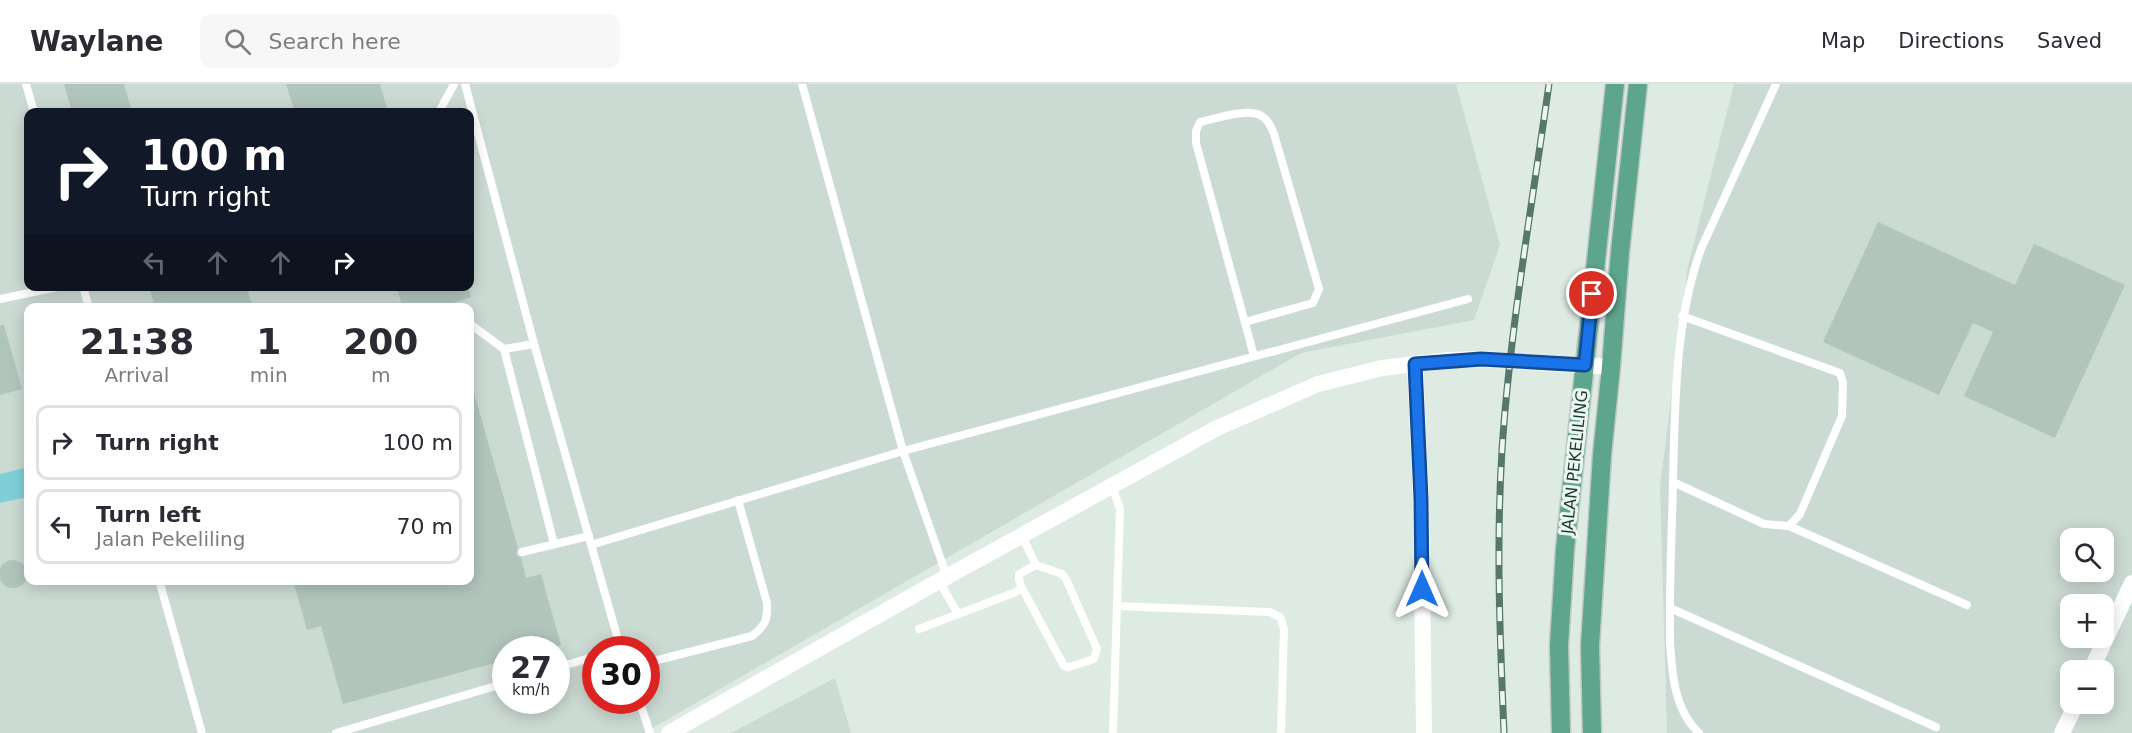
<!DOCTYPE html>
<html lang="en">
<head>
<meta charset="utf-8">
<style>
  :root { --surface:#fff; --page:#f7f7f7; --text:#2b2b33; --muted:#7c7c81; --line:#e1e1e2 }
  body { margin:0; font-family:"DejaVu Sans",sans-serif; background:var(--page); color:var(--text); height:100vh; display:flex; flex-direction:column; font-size:22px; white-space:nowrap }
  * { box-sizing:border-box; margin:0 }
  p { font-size:20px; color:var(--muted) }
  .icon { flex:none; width:33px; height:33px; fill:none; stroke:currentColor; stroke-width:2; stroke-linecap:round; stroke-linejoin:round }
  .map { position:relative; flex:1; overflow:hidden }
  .drawer { position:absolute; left:24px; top:219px; width:450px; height:282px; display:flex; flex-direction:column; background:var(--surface); border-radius:12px; box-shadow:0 3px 15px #0003 }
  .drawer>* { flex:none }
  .banner { position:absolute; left:24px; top:24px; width:450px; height:183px; border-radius:12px; box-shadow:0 3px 15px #0003; background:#111827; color:#fff; overflow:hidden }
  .tools { position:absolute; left:2060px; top:444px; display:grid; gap:12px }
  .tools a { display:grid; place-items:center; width:54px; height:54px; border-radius:12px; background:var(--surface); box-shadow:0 3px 15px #0003; font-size:30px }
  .speed { position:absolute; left:492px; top:552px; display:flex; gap:12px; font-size:30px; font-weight:700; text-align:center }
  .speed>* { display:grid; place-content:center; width:78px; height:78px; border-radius:50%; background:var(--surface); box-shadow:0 3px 15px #0003; line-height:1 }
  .speed small { font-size:15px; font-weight:400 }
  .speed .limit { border:9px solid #d22; background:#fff; color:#111 }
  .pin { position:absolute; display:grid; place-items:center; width:51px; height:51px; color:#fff; margin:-26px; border:3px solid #fff; border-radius:50%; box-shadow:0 2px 6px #0007 }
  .me { position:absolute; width:66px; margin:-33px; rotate:0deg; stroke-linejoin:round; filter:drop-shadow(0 0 4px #0008) }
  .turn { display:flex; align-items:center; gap:21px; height:126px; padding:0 18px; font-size:27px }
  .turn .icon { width:78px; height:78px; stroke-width:2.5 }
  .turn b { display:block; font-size:42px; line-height:51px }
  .lanes { display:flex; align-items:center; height:57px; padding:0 18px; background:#0003; justify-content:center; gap:30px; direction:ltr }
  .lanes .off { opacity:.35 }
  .eta { display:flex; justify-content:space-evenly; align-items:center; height:102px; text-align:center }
  .eta b { font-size:36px; font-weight:700; line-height:42px }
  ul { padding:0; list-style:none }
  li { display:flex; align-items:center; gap:18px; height:75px; margin:0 12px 9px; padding:0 6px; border:3px solid var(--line); border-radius:12px }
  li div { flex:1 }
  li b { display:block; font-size:22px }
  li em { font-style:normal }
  header { display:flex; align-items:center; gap:36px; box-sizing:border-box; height:84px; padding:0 30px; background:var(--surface); border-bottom:2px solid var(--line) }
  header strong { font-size:28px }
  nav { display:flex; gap:33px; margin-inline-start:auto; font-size:21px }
  .search { width:420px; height:54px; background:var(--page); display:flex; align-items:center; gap:15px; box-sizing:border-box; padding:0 21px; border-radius:12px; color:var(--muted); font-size:22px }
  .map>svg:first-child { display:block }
  .built { fill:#cbdad2; fill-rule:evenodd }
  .water { fill:#7ed0d6 }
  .building { fill:#b2c5bc }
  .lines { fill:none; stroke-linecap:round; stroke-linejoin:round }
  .primary-casing { stroke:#c0c8c5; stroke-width:21 }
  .lane { stroke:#fff; stroke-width:8 }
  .street { stroke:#fff; stroke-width:16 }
  .primary { stroke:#5da58c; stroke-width:18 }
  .rail-casing { stroke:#57776c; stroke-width:7 }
  .rail { stroke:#edf7f1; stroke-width:4.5; stroke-dasharray:14; stroke-linecap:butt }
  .route-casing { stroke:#114b97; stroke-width:15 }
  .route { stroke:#1a73e8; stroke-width:10 }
  .labels { text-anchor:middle; stroke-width:6; stroke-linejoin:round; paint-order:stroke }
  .street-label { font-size:16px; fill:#1d3b30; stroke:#edf7f1 }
</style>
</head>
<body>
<header>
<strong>Waylane</strong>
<div class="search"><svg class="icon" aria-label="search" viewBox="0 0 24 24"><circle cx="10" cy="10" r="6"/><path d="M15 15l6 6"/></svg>Search here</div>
<nav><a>Map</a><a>Directions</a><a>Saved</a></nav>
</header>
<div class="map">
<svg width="2132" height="649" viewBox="0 0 2132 649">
  <rect width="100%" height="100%" fill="#ddebe3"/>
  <!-- built -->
  <g class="built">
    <path d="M0,0H1456L1500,161L1474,236L1301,269L644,649H0V419L28,413V496H470V224H28V383L0,390ZM28,28H470V202H28ZM506,566H556V616H506ZM596,566H646V616H596Z"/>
    <path d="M1734,0H2132V649H1667L1660,402L1688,182ZM2070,454H2103V488H2070ZM2070,520H2103V554H2070ZM2070,586H2103V620H2070Z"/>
    <path d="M835,594L851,649H731Z"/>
  </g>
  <!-- water -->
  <path class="water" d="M28,383V413L0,419V390Z"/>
  <!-- building -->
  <g class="building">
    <path d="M64,0H124L132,28H72Z"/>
    <path d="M286,0H380L388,28H295Z"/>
    <path d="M1878,138L2015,201L2034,160L2125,201L2055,354L1964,312L1993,248L1973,239L1939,311L1823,258Z"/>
    <path d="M162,202H246L253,224H155L150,206Z"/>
    <path d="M396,202H468L471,213L437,224H403Z"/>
    <path d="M0,241H4L22,305L0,311Z"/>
    <path d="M470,305H473L518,464L516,470L521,474L526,494L541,490L561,561L543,566H506V576L343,620L321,542L307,546L293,496H470Z"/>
    <circle cx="13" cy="490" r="14"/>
  </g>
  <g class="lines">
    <defs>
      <g id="primary">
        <path d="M1561,649L1559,561L1565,465L1615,0"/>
        <path d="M1592,649L1590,562L1602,371L1611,283L1620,168L1638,0"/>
      </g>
    </defs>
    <!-- primary casing -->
    <use href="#primary" class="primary-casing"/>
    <!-- lane -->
    <g class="lane">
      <path d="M26,0L34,28"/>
      <path d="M465,0L534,260L621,566"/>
      <path d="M802,0L903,367L947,493"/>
      <path d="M439,28L454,0"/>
      <path d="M83,202L89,224"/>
      <path d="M0,215L62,202"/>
      <path d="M1245,238L1313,219L1319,205L1274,50C1271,43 1268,35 1260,31C1247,24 1215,35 1200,38L1196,47V59L1254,272"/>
      <path d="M470,240L504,265L554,460"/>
      <path d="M504,265L534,260"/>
      <path d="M1673,398L1764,440L1789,442L1800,430L1842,332L1843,299L1840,289L1682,232"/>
      <path d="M1112,402L1120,425L1113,649"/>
      <path d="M1789,442L1967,521"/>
      <path d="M1022,452L1036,481L1062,490L1066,495L1097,565L1094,575L1069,583L1064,582L1022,504"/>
      <path d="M591,461L903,367L1468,215"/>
      <path d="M522,468L589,452"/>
      <path d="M159,496L202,649"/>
      <path d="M939,497L958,530"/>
      <path d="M1117,522L1269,528L1280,533L1284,545L1281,649"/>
      <path d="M1670,524L1936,643"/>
      <path d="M919,545L1016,508L1022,504L1019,496V490L1036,481"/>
      <path d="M646,579L752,552C765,542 768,536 767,519L738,416"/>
      <path d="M556,584L596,572"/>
      <path d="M639,616L650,649"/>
      <path d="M336,649L506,599"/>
      <path d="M1699,649C1674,626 1672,589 1670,557C1669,503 1672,450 1673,396C1675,320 1675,237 1701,165L1776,0"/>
    </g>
    <!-- street -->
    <g class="street">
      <path d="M1415,280L1421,415L1424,649"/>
      <path d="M2091,586L2132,499"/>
      <path d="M669,649L939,497L1217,344L1318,300L1382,284L1449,276L1481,275L1611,283"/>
      <path d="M2062,649L2076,620"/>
    </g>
    <!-- primary -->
    <use href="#primary" class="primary"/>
    <defs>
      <path id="rail" d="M1504,649C1500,555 1496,461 1502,366C1510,244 1532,122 1549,0"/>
    </defs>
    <!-- rail casing -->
    <use href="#rail" class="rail-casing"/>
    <!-- rail -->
    <use href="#rail" class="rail"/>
  </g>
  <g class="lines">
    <defs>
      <path id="route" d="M1422,505L1421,415L1415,280L1481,275L1585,281L1592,210"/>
    </defs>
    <!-- route casing -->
    <use href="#route" class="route-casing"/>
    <!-- route -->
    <use href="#route" class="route"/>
  </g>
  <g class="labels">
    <!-- street labels -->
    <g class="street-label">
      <text transform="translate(1574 378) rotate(-84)" y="6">JALAN PEKELILING</text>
    </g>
  </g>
</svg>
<div class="tools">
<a><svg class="icon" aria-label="search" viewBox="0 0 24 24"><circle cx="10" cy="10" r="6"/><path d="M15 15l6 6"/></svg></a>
<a>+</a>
<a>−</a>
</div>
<div class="speed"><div>27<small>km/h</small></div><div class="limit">30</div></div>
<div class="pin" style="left:1592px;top:210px;background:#d93025"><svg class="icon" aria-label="arrive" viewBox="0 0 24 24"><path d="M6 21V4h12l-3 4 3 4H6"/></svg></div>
<svg class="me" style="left:1422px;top:505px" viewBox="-20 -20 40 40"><path d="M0-17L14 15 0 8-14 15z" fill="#1a73e8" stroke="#fff" stroke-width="4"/></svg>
<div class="banner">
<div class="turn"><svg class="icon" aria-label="right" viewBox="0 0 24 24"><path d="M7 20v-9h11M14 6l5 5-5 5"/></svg><div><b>100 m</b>Turn right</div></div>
<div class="lanes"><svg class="icon off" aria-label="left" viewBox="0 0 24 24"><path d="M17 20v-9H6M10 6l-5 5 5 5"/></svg><svg class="icon off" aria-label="ahead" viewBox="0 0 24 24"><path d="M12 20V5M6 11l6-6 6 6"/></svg><svg class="icon off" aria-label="ahead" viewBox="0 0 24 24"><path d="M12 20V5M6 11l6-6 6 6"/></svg><svg class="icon" aria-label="right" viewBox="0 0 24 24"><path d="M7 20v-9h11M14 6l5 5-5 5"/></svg></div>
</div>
<section class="drawer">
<div class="eta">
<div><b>21:38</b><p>Arrival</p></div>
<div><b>1</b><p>min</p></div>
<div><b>200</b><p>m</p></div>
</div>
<ul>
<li><svg class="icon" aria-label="right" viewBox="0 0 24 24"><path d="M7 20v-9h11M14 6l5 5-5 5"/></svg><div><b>Turn right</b></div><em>100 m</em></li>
<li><svg class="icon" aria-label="left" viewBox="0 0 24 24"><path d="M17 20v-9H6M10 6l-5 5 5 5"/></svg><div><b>Turn left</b><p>Jalan Pekeliling</p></div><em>70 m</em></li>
</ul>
</section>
</div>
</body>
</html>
